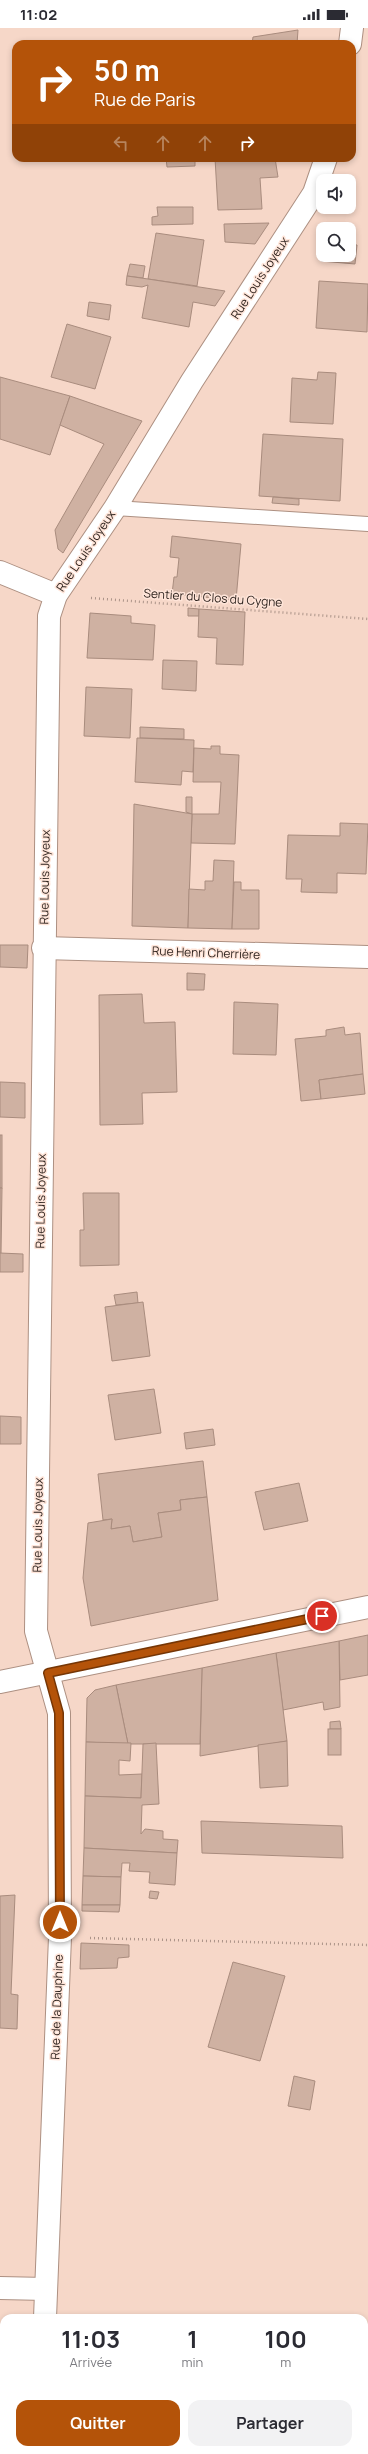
<!DOCTYPE html>
<html lang="fr">
<head>
<meta charset="utf-8">
<style>
  :root { --surface:#fff; --page:#f2f2f3; --text:#2b2b33; --muted:#7c7c81; --accent:#b45309 }
  body { margin:0; font-family:Manrope,sans-serif; background:var(--page); color:var(--text); height:100vh; display:flex; flex-direction:column; font-size:15px; white-space:nowrap }
  * { box-sizing:border-box; margin:0 }
  p { font-size:13px; color:var(--muted) }
  .icon { flex:none; width:22px; height:22px; fill:none; stroke:currentColor; stroke-width:2; stroke-linecap:round; stroke-linejoin:round }
  .map { position:relative; flex:1; overflow:hidden }
  .sheet { position:absolute; left:0px; top:2286px; width:368px; height:140px; display:flex; flex-direction:column; background:var(--surface); border-radius:12px 12px 0 0; box-shadow:0 2px 6px #0003 }
  .sheet>* { flex:none }
  .top-card { position:absolute; left:12px; top:12px; width:344px; height:122px; border-radius:12px; box-shadow:0 2px 6px #0003; background:#b45309; color:#fff; overflow:hidden }
  .fabs { position:absolute; left:316px; top:146px; display:grid; gap:8px }
  .fabs a { display:grid; place-items:center; width:40px; height:40px; border-radius:8px; background:var(--surface); box-shadow:0 2px 6px #0003; font-size:20px }
  .pin { position:absolute; display:grid; place-items:center; width:34px; height:34px; color:#fff; margin:-17px; border:2px solid #fff; border-radius:50%; box-shadow:0 1px 4px #0007 }
  .me { position:absolute; width:44px; margin:-22px; rotate:0deg; stroke-linejoin:round; filter:drop-shadow(0 0 3px #0008) }
  .turn { display:flex; align-items:center; gap:14px; height:84px; padding:0 16px; font-size:18px }
  .turn .icon { width:52px; height:52px; stroke-width:2.5 }
  .turn b { display:block; font-size:28px; line-height:34px }
  .lanes { display:flex; align-items:center; height:38px; padding:0 16px; background:#0003; justify-content:center; gap:20px; direction:ltr }
  .lanes .off { opacity:.35 }
  .eta { display:flex; justify-content:space-evenly; align-items:center; height:68px; text-align:center }
  .eta b { font-size:24px; font-weight:700; line-height:28px }
  .cta { display:flex; gap:8px; margin-top:auto; padding:8px 16px }
  .cta a { flex:1; height:46px; border-radius:12px; background:var(--accent); color:#fff; font-size:16px; font-weight:700; line-height:46px; text-align:center }
  .cta a+a { background:var(--page); color:var(--text) }
  .status { display:flex; justify-content:space-between; align-items:center; height:28px; padding:0 20px; background:var(--surface); direction:ltr }
  .status svg { height:11px; fill:currentColor }
  .map>svg:first-child { display:block }
  .building { fill:#cfb1a2; stroke:#a98c7e }
  .lines { fill:none; stroke-linecap:round; stroke-linejoin:round }
  .service-casing { stroke:#ad9082; stroke-width:16 }
  .minor-casing { stroke:#ad9082; stroke-width:24 }
  .primary-casing { stroke:#ad9082; stroke-width:24 }
  .path { stroke:#ab9388; stroke-width:2.5; stroke-dasharray:1 3; stroke-linecap:butt }
  .service { stroke:#fff; stroke-width:14 }
  .minor { stroke:#fff; stroke-width:22 }
  .primary { stroke:#fff; stroke-width:22 }
  .route-casing { stroke:#753606; stroke-width:10 }
  .route { stroke:#b45309; stroke-width:7 }
  .labels { text-anchor:middle; stroke-width:3; stroke-linejoin:round; paint-order:stroke }
  .street-label { font-size:12px; fill:#2a1f1a; stroke:#ffe5d9 }
</style>
</head>
<body>
<div class="status"><b>11:02</b><svg viewBox="0 0 49 12"><path d="M0 12V9h3v3zM5 12V6h3v6zM10 12V3h3v9zM15 12V0h3v12zM26 1h20v11H26zM47 4h2v5h-2z"/></svg></div>
<div class="map">
<svg width="368" height="2426" viewBox="0 0 368 2426">
  <rect width="100%" height="100%" fill="#f6d7c8"/>
  <!-- building -->
  <g class="building">
    <path d="M298,2L297,16H252L253,9Z"/>
    <path d="M166,130H195V138L167,139Z"/>
    <path d="M215,130H275L278,149L260,150L262,181L218,182Z"/>
    <path d="M157,179H193V196L152,197V189L158,188Z"/>
    <path d="M269,195L255,216L225,214L224,196Z"/>
    <path d="M156,205L204,212L197,258L148,251Z"/>
    <path d="M323,214V227H349V216L357,217L355,236L321,233Z"/>
    <path d="M130,236L145,238L143,250L127,248Z"/>
    <path d="M127,248L148,251L225,263L215,278L193,274L189,299L142,290L148,257L142,259L126,257Z"/>
    <path d="M319,253L368,256L367,304L316,300Z"/>
    <path d="M89,274L111,277L109,292L87,288Z"/>
    <path d="M67,296L111,309L95,361L51,349Z"/>
    <path d="M318,344L336,345L333,396L290,394L292,350L317,352Z"/>
    <path d="M0,349L70,368L50,427L0,411Z"/>
    <path d="M70,368L142,393L63,525L58,521L55,502L104,416L60,397Z"/>
    <path d="M263,406L343,411L340,473L259,468Z"/>
    <path d="M273,469L299,471V477L272,475Z"/>
    <path d="M172,508L241,516L236,572L172,566L174,549H177L179,530L170,529Z"/>
    <path d="M188,580L199,581V588H188Z"/>
    <path d="M199,581L245,584L243,637L216,636L217,610L198,609Z"/>
    <path d="M90,585L131,588V595L155,597L153,632L87,630Z"/>
    <path d="M163,632L197,633L196,663L162,661Z"/>
    <path d="M86,659L132,661L130,710L84,708Z"/>
    <path d="M140,699L184,701V711L140,710Z"/>
    <path d="M137,710L194,712L193,744L182,743L181,757L135,754Z"/>
    <path d="M211,718H220V726L239,727L235,816L191,815L192,786H219L221,754H193L194,720L211,721Z"/>
    <path d="M186,769H192V786L186,784Z"/>
    <path d="M134,776L192,786L188,900L132,898Z"/>
    <path d="M340,795L368,796L366,846L337,845V865L301,864L302,851H286L288,807L340,808Z"/>
    <path d="M214,832L234,833L232,901L188,900L189,861L205,862V853H213Z"/>
    <path d="M234,854H241V862H259V901H232Z"/>
    <path d="M0,917H28L27,940L0,939Z"/>
    <path d="M187,945L205,946L204,962H187Z"/>
    <path d="M142,966L144,995L175,994L177,1064L142,1065L143,1096L100,1097L99,967Z"/>
    <path d="M234,974L278,976L276,1027L233,1026Z"/>
    <path d="M344,999L345,1007L360,1005L363,1046L319,1052L321,1071L301,1073L295,1011L326,1008V1002Z"/>
    <path d="M363,1046L365,1066L321,1071L319,1052Z"/>
    <path d="M0,1054L25,1055V1090L0,1089Z"/>
    <rect x="0" y="1107" width="2" height="53"/>
    <path d="M0,1160H2L1,1226L0,1225Z"/>
    <path d="M83,1165H119V1237L80,1238V1202H84Z"/>
    <path d="M0,1225L23,1226V1244H0Z"/>
    <path d="M137,1264L138,1275L116,1277L114,1267Z"/>
    <path d="M143,1274L150,1328L112,1333L105,1279Z"/>
    <path d="M154,1361L161,1405L115,1412L108,1367Z"/>
    <path d="M0,1388L21,1389V1416H0Z"/>
    <path d="M213,1401L215,1417L186,1421L184,1405Z"/>
    <path d="M203,1433L207,1469L180,1472L181,1482L158,1485L162,1509L133,1514L130,1498L111,1501L112,1491L103,1492L98,1446Z"/>
    <path d="M299,1455L308,1493L264,1502L255,1464Z"/>
    <path d="M207,1469L218,1572L91,1598L83,1550L88,1495L112,1491L111,1501L130,1498L133,1514L162,1509L158,1485L181,1482L180,1472Z"/>
    <path d="M368,1607V1647L340,1652L339,1613Z"/>
    <path d="M339,1613L340,1679L324,1682L323,1674L283,1682L276,1625Z"/>
    <path d="M276,1625L287,1713L200,1728L202,1640Z"/>
    <path d="M202,1640L200,1716H128L116,1657Z"/>
    <path d="M116,1657L128,1716L86,1714L87,1670L95,1662Z"/>
    <path d="M340,1693L341,1701H330V1694Z"/>
    <rect x="328" y="1701" width="13" height="26"/>
    <path d="M287,1713L288,1758L260,1760L258,1717Z"/>
    <path d="M86,1714L131,1715L130,1733L119,1732V1747L142,1746L141,1770L85,1768Z"/>
    <path d="M156,1715L159,1776L142,1777L141,1806L145,1801L163,1803V1811L178,1812L177,1825L84,1820L85,1768L141,1770L143,1716Z"/>
    <path d="M201,1793L342,1798L343,1830L202,1825Z"/>
    <path d="M84,1820L177,1825L175,1857L149,1855L150,1844L129,1843L130,1835H122L121,1849L83,1848Z"/>
    <path d="M83,1848L121,1849L120,1877H82Z"/>
    <path d="M150,1863L159,1864L157,1871L149,1870Z"/>
    <path d="M15,1867L11,1966L18,1967L17,2001L0,2000V1868Z"/>
    <path d="M82,1877H120L119,1884L82,1883Z"/>
    <path d="M81,1915L129,1917V1929L118,1930L117,1940L80,1941Z"/>
    <path d="M233,1934L285,1948L260,2033L208,2019Z"/>
    <path d="M294,2048L315,2053L310,2082L288,2078Z"/>
  </g>
  <g class="lines">
    <defs>
      <path id="service" d="M115,480L368,496"/>
      <g id="minor">
        <path d="M350,16L352,0"/>
        <path d="M0,544L56,567"/>
        <path d="M43,920L368,929"/>
        <path d="M0,2260L46,2261"/>
        <path d="M45,2290L60,1909L59,1685L36,1603L49,588L56,567L115,480L192,353L314,165L326,130"/>
        <path d="M41,2426L42,2422"/>
      </g>
      <path id="primary" d="M0,1654L368,1579"/>
    </defs>
    <!-- service casing -->
    <use href="#service" class="service-casing"/>
    <!-- minor casing -->
    <use href="#minor" class="minor-casing"/>
    <!-- primary casing -->
    <use href="#primary" class="primary-casing"/>
    <!-- path -->
    <g class="path">
      <path d="M91,570L368,591"/>
      <path d="M90,1910L368,1917"/>
    </g>
    <!-- service -->
    <use href="#service" class="service"/>
    <!-- minor -->
    <use href="#minor" class="minor"/>
    <!-- primary -->
    <use href="#primary" class="primary"/>
  </g>
  <g class="lines">
    <defs>
      <path id="route" d="M60,1894L59,1685L48,1645L322,1588"/>
    </defs>
    <!-- route casing -->
    <use href="#route" class="route-casing"/>
    <!-- route -->
    <use href="#route" class="route"/>
  </g>
  <g class="labels">
    <!-- street labels -->
    <g class="street-label">
      <text transform="translate(260 250) rotate(-57)" y="4">Rue Louis Joyeux</text>
      <text transform="translate(86 523) rotate(-56)" y="4">Rue Louis Joyeux</text>
      <text transform="translate(213 570) rotate(4)" y="4">Sentier du Clos du Cygne</text>
      <text transform="translate(45 849) rotate(-89)" y="4">Rue Louis Joyeux</text>
      <text transform="translate(206 925) rotate(2)" y="4">Rue Henri Cherrière</text>
      <text transform="translate(41 1173) rotate(-89)" y="4">Rue Louis Joyeux</text>
      <text transform="translate(38 1497) rotate(-89)" y="4">Rue Louis Joyeux</text>
      <text transform="translate(57 1979) rotate(-88)" y="4">Rue de la Dauphine</text>
    </g>
  </g>
</svg>
<div class="fabs">
<a><svg class="icon" aria-label="sound" viewBox="0 0 24 24"><path d="M4 9h4l5-4v14l-5-4H4zM17 9q2 3 0 6"/></svg></a>
<a><svg class="icon" aria-label="search" viewBox="0 0 24 24"><circle cx="10" cy="10" r="6"/><path d="M15 15l6 6"/></svg></a>
</div>
<div class="pin" style="left:322px;top:1588px;background:#d93025"><svg class="icon" aria-label="arrive" viewBox="0 0 24 24"><path d="M6 21V4h12l-3 4 3 4H6"/></svg></div>
<svg class="me" style="left:60px;top:1894px" viewBox="-20 -20 40 40"><circle r="17" fill="#b45309" stroke="#fff" stroke-width="3"/><path d="M0-11L8 9 0 5-8 9z" fill="#fff"/></svg>
<div class="top-card">
<div class="turn"><svg class="icon" aria-label="right" viewBox="0 0 24 24"><path d="M7 20v-9h11M14 6l5 5-5 5"/></svg><div><b>50 m</b>Rue de Paris</div></div>
<div class="lanes"><svg class="icon off" aria-label="left" viewBox="0 0 24 24"><path d="M17 20v-9H6M10 6l-5 5 5 5"/></svg><svg class="icon off" aria-label="ahead" viewBox="0 0 24 24"><path d="M12 20V5M6 11l6-6 6 6"/></svg><svg class="icon off" aria-label="ahead" viewBox="0 0 24 24"><path d="M12 20V5M6 11l6-6 6 6"/></svg><svg class="icon" aria-label="right" viewBox="0 0 24 24"><path d="M7 20v-9h11M14 6l5 5-5 5"/></svg></div>
</div>
<section class="sheet">
<div class="eta">
<div><b>11:03</b><p>Arrivée</p></div>
<div><b>1</b><p>min</p></div>
<div><b>100</b><p>m</p></div>
</div>
<div class="cta"><a>Quitter</a><a>Partager</a></div>
</section>
</div>
</body>
</html>
